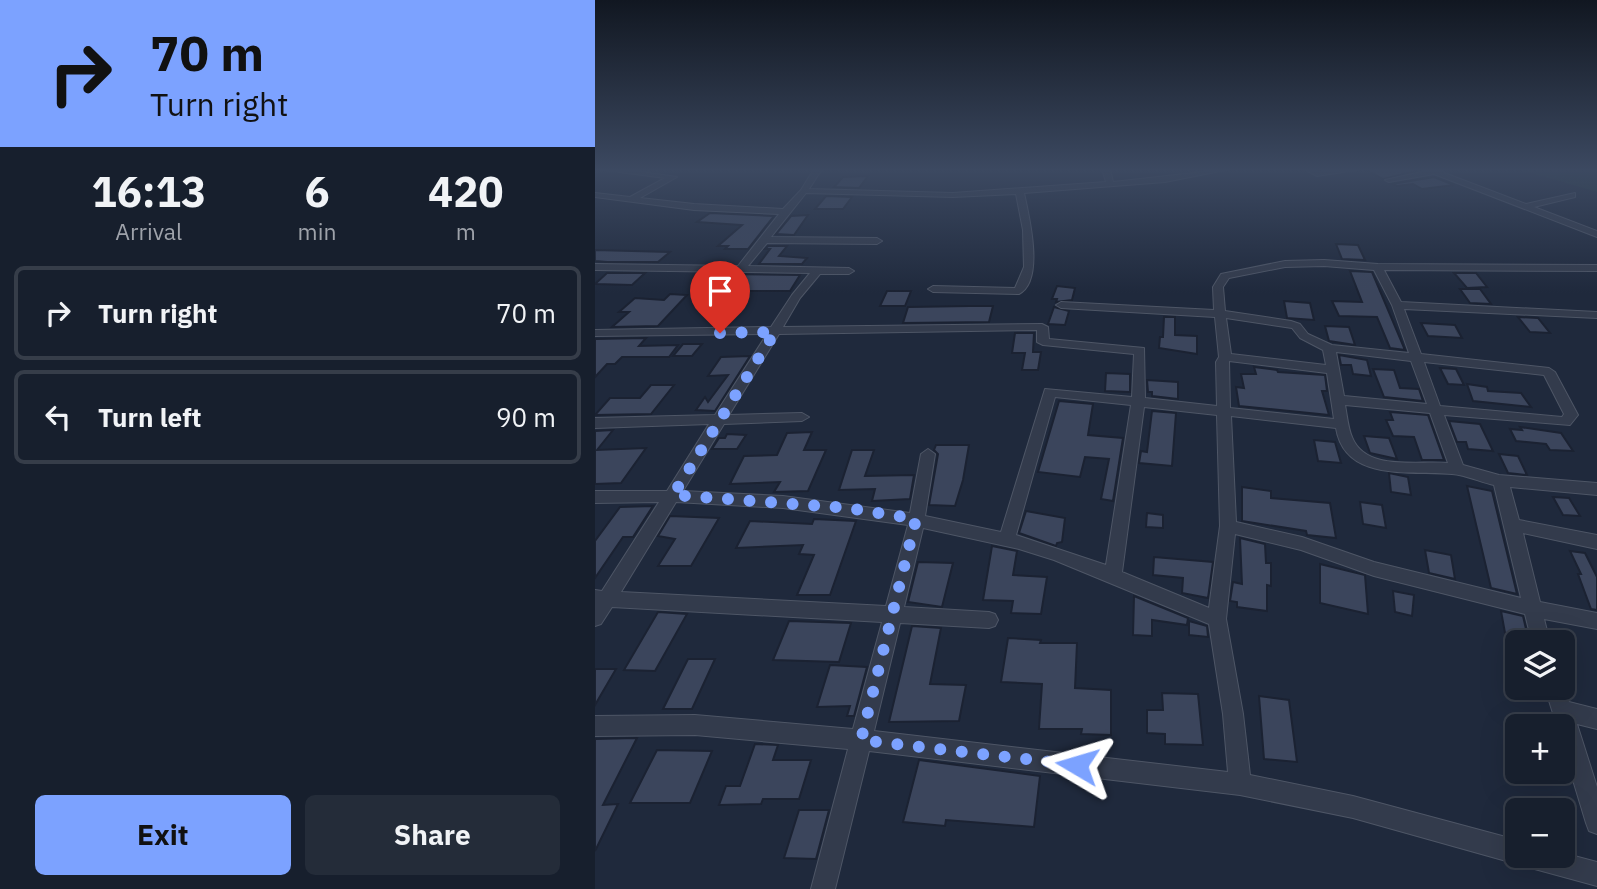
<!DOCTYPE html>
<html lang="en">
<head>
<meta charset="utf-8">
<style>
  :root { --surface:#171f2d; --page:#242c39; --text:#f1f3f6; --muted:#9ea2aa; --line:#363d49; --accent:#7ca2ff }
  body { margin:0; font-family:"IBM Plex Sans",sans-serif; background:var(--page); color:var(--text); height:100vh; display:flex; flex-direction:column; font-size:26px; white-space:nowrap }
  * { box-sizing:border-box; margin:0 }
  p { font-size:23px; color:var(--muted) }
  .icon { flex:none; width:38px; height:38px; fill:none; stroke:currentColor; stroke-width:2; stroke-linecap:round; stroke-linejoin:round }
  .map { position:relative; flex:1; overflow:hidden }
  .drawer { display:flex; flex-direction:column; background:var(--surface); width:595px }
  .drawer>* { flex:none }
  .top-card { background:#7ca2ff; color:#111; overflow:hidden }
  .fabs { position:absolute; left:910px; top:630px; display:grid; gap:14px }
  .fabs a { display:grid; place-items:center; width:70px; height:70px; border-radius:10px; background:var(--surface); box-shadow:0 7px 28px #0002,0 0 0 2px var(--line); font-size:35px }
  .pin { position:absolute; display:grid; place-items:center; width:60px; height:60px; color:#fff; margin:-72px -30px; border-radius:50% 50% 50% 0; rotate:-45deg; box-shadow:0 0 7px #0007 }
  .pin .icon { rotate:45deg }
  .me { position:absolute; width:77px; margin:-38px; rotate:277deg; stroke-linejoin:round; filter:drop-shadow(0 0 5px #0008) }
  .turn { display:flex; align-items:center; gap:24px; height:147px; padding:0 35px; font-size:32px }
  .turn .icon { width:91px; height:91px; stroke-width:2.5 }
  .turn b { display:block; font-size:49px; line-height:60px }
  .eta { display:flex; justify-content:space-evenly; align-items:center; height:119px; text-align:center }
  .eta b { font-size:42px; font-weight:800; line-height:49px }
  .cta { display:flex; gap:14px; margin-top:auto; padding:14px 35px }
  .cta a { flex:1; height:80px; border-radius:10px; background:var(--accent); color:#111; font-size:28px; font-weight:800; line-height:80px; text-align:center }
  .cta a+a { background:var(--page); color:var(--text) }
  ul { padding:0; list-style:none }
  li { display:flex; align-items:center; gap:21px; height:94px; margin:0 14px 10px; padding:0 21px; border:4px solid var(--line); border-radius:10px }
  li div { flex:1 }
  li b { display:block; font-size:26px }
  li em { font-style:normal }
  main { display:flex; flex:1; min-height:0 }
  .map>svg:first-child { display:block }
  .green { fill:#21373c }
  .building { fill:#3b455c; stroke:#1b2232; stroke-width:2 }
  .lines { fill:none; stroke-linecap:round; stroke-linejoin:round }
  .minor-casing { stroke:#4e5666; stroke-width:2 }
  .minor { fill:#333b4c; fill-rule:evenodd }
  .route { stroke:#7ca2ff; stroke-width:12; stroke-dasharray:0 21.6 }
</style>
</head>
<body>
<main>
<section class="drawer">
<div class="top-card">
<div class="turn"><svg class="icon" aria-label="right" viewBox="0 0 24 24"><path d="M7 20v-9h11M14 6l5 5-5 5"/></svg><div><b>70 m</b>Turn right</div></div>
</div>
<div class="eta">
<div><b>16:13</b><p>Arrival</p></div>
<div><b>6</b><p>min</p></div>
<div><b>420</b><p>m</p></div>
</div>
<ul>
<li><svg class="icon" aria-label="right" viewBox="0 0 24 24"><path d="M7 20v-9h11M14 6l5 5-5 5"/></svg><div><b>Turn right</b></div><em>70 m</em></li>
<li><svg class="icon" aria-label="left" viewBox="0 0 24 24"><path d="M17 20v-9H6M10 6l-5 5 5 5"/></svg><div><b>Turn left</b></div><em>90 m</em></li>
</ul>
<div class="cta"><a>Exit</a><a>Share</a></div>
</section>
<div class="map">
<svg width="1002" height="889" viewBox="0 0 1002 889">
  <rect width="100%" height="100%" fill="#1f293c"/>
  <!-- green -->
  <path class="green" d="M923,169H1002V192Z"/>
  <!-- building -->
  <g class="building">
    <path d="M770,169H823L825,170L788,179Z"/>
    <path d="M273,176L264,188L239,187L248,177Z"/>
    <path d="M839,177L859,185L827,189L818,184L802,186L797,184Z"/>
    <path d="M231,196L257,197L248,209H220Z"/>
    <path d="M115,213L179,216L153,249H130L133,246H123L147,225L102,222Z"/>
    <path d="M213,215L199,235L181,234L196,216Z"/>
    <path d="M741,244L763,245L770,260L747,259Z"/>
    <path d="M173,246H192L184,256L212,258L207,264H164L175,249H170Z"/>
    <path d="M0,250L75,252L63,262H12L0,261Z"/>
    <path d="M755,271L777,272L810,350L795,348L782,317L744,316L737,301L767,302Z"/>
    <path d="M12,273H50L37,285L0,284Z"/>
    <path d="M859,273H881L892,287L872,288Z"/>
    <path d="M122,274L205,275L195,291H146L130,313L109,314L128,290H107Z"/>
    <path d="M462,286L480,288L477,300L461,302L462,299H457Z"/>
    <path d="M865,289H885L896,304L875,303Z"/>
    <path d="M292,291H316L310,306H285Z"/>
    <path d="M75,294L92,295L63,326L17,327L34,312H24L40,298L69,300Z"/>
    <path d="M689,301L715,303L719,320L692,318Z"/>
    <path d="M375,306H398L394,322L308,323L313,307Z"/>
    <path d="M459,307L474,311L470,325L453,324Z"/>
    <path d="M569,317H580V335L602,336V354L564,348L565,337H568Z"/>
    <path d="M923,317L943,318L955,333L935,332Z"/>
    <path d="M826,323L860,325L867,338L833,336Z"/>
    <path d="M730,326L754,327L760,345L734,341Z"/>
    <path d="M420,333H439L438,352H446L443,370H427L430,353H417Z"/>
    <path d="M51,338L44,346L83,345L74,357H27L20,364H12L0,377V339Z"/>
    <path d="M88,344H107L97,356H78Z"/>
    <path d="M744,355L772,360L776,376L758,374L756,365H746Z"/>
    <path d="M155,356L120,411L101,410L110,397L113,402L133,375L113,376L126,357Z"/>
    <path d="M659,367L682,370L683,372L730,375L732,391H727L734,415L644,406L641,387L649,388L646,374H661Z"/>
    <path d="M845,368L861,369L869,385L853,384Z"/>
    <path d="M778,369L799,370L805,388L824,389L828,401L789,397Z"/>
    <path d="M511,373L535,374V392L510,391Z"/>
    <path d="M552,380L583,382V399L557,396V392H553Z"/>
    <path d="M872,384L892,387L893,391L926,393L936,407L878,401Z"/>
    <path d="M56,385H79L56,414L0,415L15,398H45Z"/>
    <path d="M464,401L498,404L493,435L528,438L518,501L506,499L514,459L490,457L485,477L443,472Z"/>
    <path d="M557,411L581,413L577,466L544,463L546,451L552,452Z"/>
    <path d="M795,412L833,415L849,460H827L819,437L798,436L791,420H798Z"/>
    <path d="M854,421L885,424L898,451L873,449L871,442H862Z"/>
    <path d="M925,427L966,433L978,451L955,450L951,444L921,441L915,429L927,430Z"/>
    <path d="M18,430L2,450L51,448L26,483L0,484V431Z"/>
    <path d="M217,432L209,450H231L213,491L179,492L185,482L135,484L149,456L182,455L192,433Z"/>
    <path d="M132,434L151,435L142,449H117L124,438H130Z"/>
    <path d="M769,436L794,438L802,459L775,453Z"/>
    <path d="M719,440L740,442L746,463L723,461Z"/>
    <path d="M341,445H374L368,480L360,506L334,505L343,454L339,450Z"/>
    <path d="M257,450H279L270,476L319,475L315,499L277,501L280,489L244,490Z"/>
    <path d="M904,454L923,456L932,475L913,473Z"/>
    <path d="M794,473L813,477L816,495L796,492Z"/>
    <path d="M872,486L897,491L922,594L896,588Z"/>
    <path d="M647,487L676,491V498L735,503L741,538L712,535L711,531L647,521Z"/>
    <path d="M958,497L974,498L985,516L968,515Z"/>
    <path d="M765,502L787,505L791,528L768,524Z"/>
    <path d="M58,506L38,537H28L0,578V541L25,507Z"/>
    <path d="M431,511L470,518L467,542L462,543L461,546L424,533Z"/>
    <path d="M552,513L568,515V528L551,527Z"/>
    <path d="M75,516L124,518L96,566H63L80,539L63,536Z"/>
    <path d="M219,519L261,521L235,595H202L219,555L204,554L208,545L141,548L155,521L217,524Z"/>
    <path d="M645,538L670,544L671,563H676V586L672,585V611L642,607V602L635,601L638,582L647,584Z"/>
    <path d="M397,546L422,551L418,575L452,577L446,614L416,613L418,601L388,600Z"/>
    <path d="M830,550L856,555L860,579L834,573Z"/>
    <path d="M975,551L990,553L1002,577V610L996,609L983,574H986Z"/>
    <path d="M559,557L618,562L613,598L587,593L588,578L558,575Z"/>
    <path d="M323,562L358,563L347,607L313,602Z"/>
    <path d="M725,564L770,575L773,614L725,603Z"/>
    <path d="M798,591L819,595L817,616L800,612Z"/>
    <path d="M539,596L593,618L592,625L557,620V636L538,635Z"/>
    <path d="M906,611L928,616L934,642H922V666H916Z"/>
    <path d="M63,612L92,614L60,671L29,670Z"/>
    <path d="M194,621L256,623L244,662L178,660Z"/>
    <path d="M594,621L612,626L613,637L594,635Z"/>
    <path d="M317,626L346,628L335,684L371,685L364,721L294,722Z"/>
    <path d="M413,638L446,640L445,643H482L480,688L516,690V735L486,734L487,729H444L447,684L406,682Z"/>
    <path d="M93,659H120L97,709H68Z"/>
    <path d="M235,665L272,667L259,716H252L255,706L222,707Z"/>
    <path d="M0,669H21L0,705Z"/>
    <path d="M567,693L603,694L608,745L570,744V734L552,733V710H568Z"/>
    <path d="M664,696L694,700L702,762L669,759Z"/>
    <path d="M42,738L8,805L23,804L0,851V739Z"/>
    <path d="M160,744L183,745L178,760H216L204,799H168L166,804L124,805L131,786H145Z"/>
    <path d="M62,750L117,751L95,803H35Z"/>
    <path d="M324,760L445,776L439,827L351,820L350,826L308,822Z"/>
    <path d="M204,810H234L221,859L189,858Z"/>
  </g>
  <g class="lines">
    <defs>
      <g id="minor">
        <path d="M3,169H26L82,177L45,198L99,204L188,209L206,190L219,169H227L214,189L358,193L511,182L507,169H515L518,182L635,169L570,182L429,193C434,216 450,281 424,294L338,292L333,289L338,286L420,288L429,267L428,230L421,194L358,197L211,193L176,237L282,238L287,241L282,244L172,243L153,266L254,268L259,271L254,274H225L205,298L188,327L447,324L453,327L454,339L549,348L550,398L622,406L621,362L624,357L620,317L466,308L461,305L466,302L619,310L618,287L626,274L690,261L729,260L783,264L1002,265V271L789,270L806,302L1002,312V318L809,309L826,354L954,368L960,372L983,415L975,425L849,415L868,465L904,475L1002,483V495L915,487L924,520L1002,535V549L928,533L945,602L1002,613V629L949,619L955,642H937L930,614L779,576L706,550L640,534L631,619L648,714L655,775L758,796L922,840V856H968V853L1002,862V886L936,868L927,862L922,864L758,818L645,795L274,751L240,889H216L253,749L100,735L0,736V716L100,715L258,729L287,622L17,607L6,624L0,626V590L7,591L64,502L0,503V491H72L114,424L0,428V418L120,415L172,334L0,336V330L176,327L197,295L215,273L0,270V264L143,266L184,214L99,210L0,197V193L35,197L70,178ZM729,266L779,270L797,305L814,353L737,345L713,334L705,324L696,321L630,311L628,287L634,278L690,267ZM631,318L697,328L705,338L728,350L731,365L636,354ZM442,330V342L448,345L539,354L537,397L450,389L406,532L330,516L340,454L333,449L326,454L315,513L188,496L88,491L129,424L207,421L214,417L207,413L134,415L184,334ZM741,352L816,361L832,404L749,396ZM634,361L732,373L739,419L635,408ZM829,362L949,375L969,414L967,417L845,406ZM460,397L536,405L511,565L421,535ZM750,405L835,413L853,463C823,460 771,472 757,437C753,428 752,415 750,405ZM549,407L622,415L625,526L614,608L527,572ZM636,416L741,428C750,483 817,470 857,474C871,475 885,482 899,485L926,598L779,562L707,537L641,522ZM81,502L188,508L313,525L291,606L26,592ZM328,528L424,549L459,560L614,624L628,714L633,772L279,731L305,623L394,628L400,626L403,620L400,614L394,612L309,607Z"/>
        <path d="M709,169L723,172L767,169L722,176Z"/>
        <path d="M828,169H839L931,204L980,193V197L939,207L1002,231V237L839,174L794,182L790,180L831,171Z"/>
        <path d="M968,683L974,702L1002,709V729L982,724L1002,787V834L994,831L991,823L968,747V726H962L950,688H968Z"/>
      </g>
    </defs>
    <!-- minor casing -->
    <use href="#minor" class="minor-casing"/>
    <!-- minor -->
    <use href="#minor" class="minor"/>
  </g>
  <!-- sky -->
  <linearGradient id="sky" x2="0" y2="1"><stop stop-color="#111721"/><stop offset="0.58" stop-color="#3c4961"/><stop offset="1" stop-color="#3c4961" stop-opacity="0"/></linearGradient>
  <rect width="1002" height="293" fill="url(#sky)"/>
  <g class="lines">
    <!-- route -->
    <path class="route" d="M125,333L180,332L78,495L253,508L321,519L266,740L482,765"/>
  </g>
</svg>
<div class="fabs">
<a><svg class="icon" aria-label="layers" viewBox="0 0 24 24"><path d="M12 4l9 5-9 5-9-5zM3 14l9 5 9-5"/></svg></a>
<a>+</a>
<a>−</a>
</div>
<div class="pin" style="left:125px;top:333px;background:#d93025"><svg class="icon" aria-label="arrive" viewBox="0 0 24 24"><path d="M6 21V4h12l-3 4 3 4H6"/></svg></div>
<svg class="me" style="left:482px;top:765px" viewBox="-20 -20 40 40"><path d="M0-17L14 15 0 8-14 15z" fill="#7ca2ff" stroke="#fff" stroke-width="4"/></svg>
</div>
</main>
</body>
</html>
